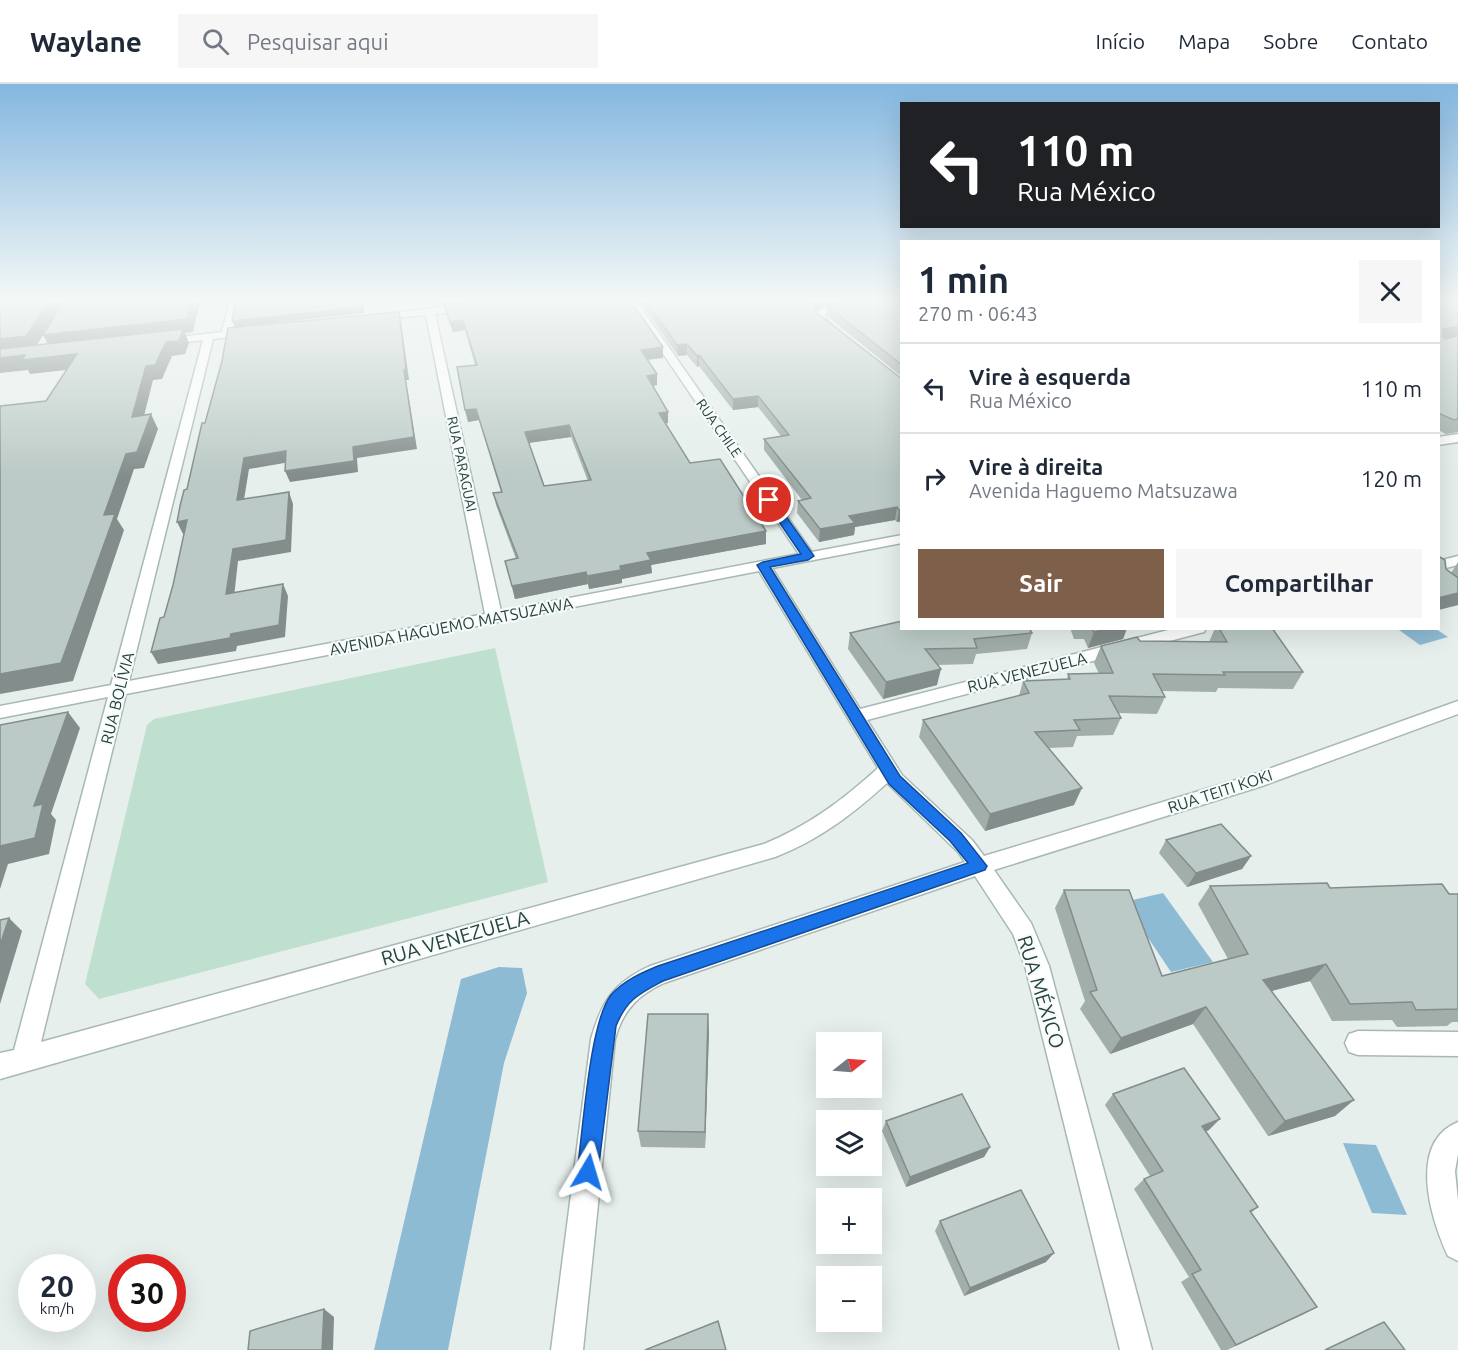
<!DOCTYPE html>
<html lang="pt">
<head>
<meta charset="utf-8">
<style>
  :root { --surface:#fff; --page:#f6f6f7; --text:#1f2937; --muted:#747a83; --line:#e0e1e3; --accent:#7e5f49 }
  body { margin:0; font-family:Ubuntu,sans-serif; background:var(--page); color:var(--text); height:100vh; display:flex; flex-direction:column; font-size:22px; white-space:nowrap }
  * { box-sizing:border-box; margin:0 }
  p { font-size:20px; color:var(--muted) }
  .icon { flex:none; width:33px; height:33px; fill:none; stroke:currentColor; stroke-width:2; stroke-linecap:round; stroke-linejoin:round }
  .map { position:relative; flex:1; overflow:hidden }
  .side { position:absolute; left:900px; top:156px; width:540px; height:390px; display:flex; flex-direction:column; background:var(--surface); border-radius:0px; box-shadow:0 6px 24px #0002 }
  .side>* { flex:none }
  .hud { position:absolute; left:900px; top:18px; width:540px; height:126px; border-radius:0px; box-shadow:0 6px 24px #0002; background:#202124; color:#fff; overflow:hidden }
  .needle { width:39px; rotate:73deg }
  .buttons { position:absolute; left:816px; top:948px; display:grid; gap:12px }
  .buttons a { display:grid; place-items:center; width:66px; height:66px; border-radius:0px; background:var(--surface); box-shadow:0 6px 24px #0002; font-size:30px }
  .speed { position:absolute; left:18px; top:1170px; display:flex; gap:12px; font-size:30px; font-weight:700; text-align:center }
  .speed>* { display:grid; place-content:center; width:78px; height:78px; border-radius:50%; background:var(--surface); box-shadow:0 6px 24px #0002; line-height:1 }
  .speed small { font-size:15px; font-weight:400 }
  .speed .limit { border:9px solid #d22; background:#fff; color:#111 }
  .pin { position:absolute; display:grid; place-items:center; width:51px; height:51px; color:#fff; margin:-26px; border:3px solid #fff; border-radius:50%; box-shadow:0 2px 6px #0007 }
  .me { position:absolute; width:66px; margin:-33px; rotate:7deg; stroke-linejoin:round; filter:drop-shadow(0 0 4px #0008) }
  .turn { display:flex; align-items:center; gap:21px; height:126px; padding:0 18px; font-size:27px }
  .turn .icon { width:78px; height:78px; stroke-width:2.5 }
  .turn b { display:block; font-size:42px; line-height:51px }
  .round { display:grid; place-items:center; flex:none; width:63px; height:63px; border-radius:0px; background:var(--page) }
  .head { display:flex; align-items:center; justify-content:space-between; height:102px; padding:0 18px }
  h1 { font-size:36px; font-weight:700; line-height:45px }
  .action { display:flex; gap:12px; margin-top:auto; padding:12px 18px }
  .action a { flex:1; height:69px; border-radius:0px; background:var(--accent); color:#fff; font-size:24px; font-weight:700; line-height:69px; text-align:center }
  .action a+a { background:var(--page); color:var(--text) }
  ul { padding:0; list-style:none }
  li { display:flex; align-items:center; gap:18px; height:90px; padding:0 18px; border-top:2px solid var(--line) }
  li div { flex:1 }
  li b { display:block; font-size:22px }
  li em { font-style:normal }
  header { display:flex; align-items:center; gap:36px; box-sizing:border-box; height:84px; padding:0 30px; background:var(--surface); border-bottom:2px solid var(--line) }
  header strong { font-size:28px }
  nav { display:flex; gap:33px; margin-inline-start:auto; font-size:21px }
  .search { width:420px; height:54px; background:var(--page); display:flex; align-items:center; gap:15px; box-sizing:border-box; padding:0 21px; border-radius:0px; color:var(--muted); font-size:22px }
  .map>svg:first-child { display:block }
  .green { fill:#bfe0ce }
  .water { fill:#8ebbd4 }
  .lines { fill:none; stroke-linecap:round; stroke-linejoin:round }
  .minor-casing { stroke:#a8b8b5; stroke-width:3 }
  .minor { fill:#fff; fill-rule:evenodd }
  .wall { fill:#a1aeaa; fill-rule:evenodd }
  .shaded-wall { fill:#838d8b }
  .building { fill:#bbcac6; stroke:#838d8b; stroke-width:1.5; fill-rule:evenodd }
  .route { fill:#1a73e8; stroke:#114b97; stroke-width:1.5 }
  .labels { text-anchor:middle; stroke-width:4.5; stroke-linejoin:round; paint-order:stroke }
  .far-street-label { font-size:14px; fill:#24423f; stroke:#f7fbfa }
  .street-label { font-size:16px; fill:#24423f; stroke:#f7fbfa }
  .near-street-label { font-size:20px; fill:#24423f; stroke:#f7fbfa }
</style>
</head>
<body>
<header>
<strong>Waylane</strong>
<div class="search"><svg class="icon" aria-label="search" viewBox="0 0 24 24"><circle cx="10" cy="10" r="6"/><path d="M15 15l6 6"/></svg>Pesquisar aqui</div>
<nav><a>Início</a><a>Mapa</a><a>Sobre</a><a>Contato</a></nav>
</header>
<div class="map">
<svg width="1458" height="1266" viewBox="0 0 1458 1266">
  <rect width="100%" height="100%" fill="#e6efec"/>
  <!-- green -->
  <path class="green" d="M495,564L548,798L99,915L85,900L147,641L154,635Z"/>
  <!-- water -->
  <g class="water">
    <path d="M1404,544L1436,545L1448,553L1420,561L1399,546Z"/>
    <path d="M1163,809L1213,878L1171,888L1124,818Z"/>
    <path d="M499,883L522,884L527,909L504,979L448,1266H374L461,895Z"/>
    <path d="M1343,1059L1376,1061L1407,1131L1372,1129Z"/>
  </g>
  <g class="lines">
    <defs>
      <g id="minor">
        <path d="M230,215H239L232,247L252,245L257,248L252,251L213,255L129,597L485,530L426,231L372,236V232L375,231L469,220L474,223L469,226L435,230L501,527L799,470L626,215H635L812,468L902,451V459L772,484L860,625L1176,544H1206L1204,548L867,636L902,691L972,756L984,772L1249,692L1458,617V630L1262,702L994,786L1031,839L1049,882L1152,1266H1120L1025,882L1013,850L975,792L664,899C638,911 623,926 615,955L583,1266H551L591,955C602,917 613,899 650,882L965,778L958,768L887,699C853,730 819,756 775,773L0,995V969L14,966L108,613L0,634V622L111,601L203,256L163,261L158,258L163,255L222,248ZM759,487L878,684C843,716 808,742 764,760L41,958L126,610Z"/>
        <path d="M902,215V220L825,229V235L840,248L835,251L818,238L814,230L822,224Z"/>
        <path d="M1458,350V358L1438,361V353Z"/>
        <path d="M1458,472V481L1438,486V477Z"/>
        <path d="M1358,947L1458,948V972L1358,971L1349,968L1345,959L1349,950Z"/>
        <path d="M1458,1038V1070L1455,1087L1458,1117V1177L1448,1172C1431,1135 1407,1059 1458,1038Z"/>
      </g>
    </defs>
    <!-- minor casing -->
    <use href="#minor" class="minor-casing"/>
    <!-- minor -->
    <use href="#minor" class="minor"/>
  </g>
  <!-- wall -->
  <g class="wall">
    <path d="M441,215H491L663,263V274L647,276L657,301L653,302L668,328V339L665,340L690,379L766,460L651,481L652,489L622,495V499L589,505L588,500L515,515L505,477L516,475L496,421L493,409L501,408L479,336L468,338L475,281L465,246L453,248L446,230L444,220H443ZM571,353L588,397L544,402L529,359Z"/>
    <path d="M638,215H902V293L827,232V222L867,216L831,219L816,227L817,229L902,295V437L897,438L895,436L855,443L854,451L819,458L797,429L798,417L802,416L764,366V355L781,352L758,323L733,326L699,282L697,283L687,271L678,272Z"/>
    <path d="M1438,215H1458V348L1446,350L1438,346Z"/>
    <path d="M1438,472L1446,485L1451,489L1458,478V521L1438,526Z"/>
    <path d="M1070,544H1127L1123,555L1088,564L1084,555H1074Z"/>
    <path d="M1215,544H1272L1303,588L1293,605L1218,604L1216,608L1162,607L1165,613L1157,630L1118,629L1121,634L1113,651L1077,652L1073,663L1048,664L1074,721L985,747L919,653L923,636L1019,612L1023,597L1067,595L1068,590H1099L1094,579L1101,562L1140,557L1209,558Z"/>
    <path d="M850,549H1032L1027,565L976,570L973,580L937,581V601L883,615L848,565Z"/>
    <path d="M1166,756L1251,772L1242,785L1187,803L1159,769Z"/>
    <path d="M1210,802L1330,804L1458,810V938H1452L1447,942L1397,943L1392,936L1332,937L1310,897L1272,907L1335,1032L1268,1052L1193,940L1110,970L1080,925L1085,917L1055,824L1064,806L1162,892L1228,875L1198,820Z"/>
    <path d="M709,948L705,1064L641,1063L638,1047Z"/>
    <path d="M1113,1010L1209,1046L1205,1048L1258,1123L1251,1129L1317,1223L1227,1266H1221L1181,1198L1189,1193L1134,1105L1144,1095L1150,1092L1105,1021Z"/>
    <path d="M886,1037L990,1063L984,1073L906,1103L882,1047Z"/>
    <path d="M940,1137L1046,1178L964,1212L935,1147Z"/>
  </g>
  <!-- shaded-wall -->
  <g class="shaded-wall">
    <path d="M51,215H201L193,248L185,249L189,259L185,270L172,272L162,295L153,296L140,348L132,333L146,282L50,264L43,251L34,266L0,270V255Z"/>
    <path d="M362,215H364V229L235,243L232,237Z"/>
    <path d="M442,215H491L443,220Z"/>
    <path d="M820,215H878L831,219L812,229V219Z"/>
    <path d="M399,228L401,237L409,296H406L417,365L357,374L358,388L290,398L285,387L353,363L404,286Z"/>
    <path d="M463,236L465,246L453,248L450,238Z"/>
    <path d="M1458,243V253L1438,257L1443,245Z"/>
    <path d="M687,260V271L678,272L677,261Z"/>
    <path d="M663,263V274L641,276V266Z"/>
    <path d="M77,270L84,284L30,290L28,286L0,289V274L25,271Z"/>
    <path d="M699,271V282L697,283V272Z"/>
    <path d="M657,290V301L647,303V292Z"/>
    <path d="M758,312V323L733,326V315Z"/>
    <path d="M476,325L479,336L468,338L465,326Z"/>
    <path d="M668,328V339L659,340V329Z"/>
    <path d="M151,330L158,345L144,384L134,385L117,435L124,446L73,597L0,610V590L104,431L126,370Z"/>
    <path d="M569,341L571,353L527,359L525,348Z"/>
    <path d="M286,367L290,378L249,385L242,428L237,416L244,374Z"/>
    <path d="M289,408L293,420L291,468L238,477L233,522L226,510L233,465Z"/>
    <path d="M897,423L895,436L855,443L854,451L819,458L820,445L849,432Z"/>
    <path d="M902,425V437L897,438L899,426Z"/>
    <path d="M187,436L193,448L183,450L177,438Z"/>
    <path d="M766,447V460L651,481L652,489L622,495V499L589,505L587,492L647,469Z"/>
    <path d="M586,488L588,500L515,515L512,502Z"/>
    <path d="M283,500L288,512L285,553L237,562L236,567L158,580L151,568L231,550Z"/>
    <path d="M1458,509V521L1438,526V514Z"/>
    <path d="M1109,544H1127L1123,555L1088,564L1094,548Z"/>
    <path d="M941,585L937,601L883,615L886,598Z"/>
    <path d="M68,628L80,644L51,730L56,736L49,770L8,780L0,805V762L34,722Z"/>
    <path d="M1082,704L1074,721L985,747L990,730Z"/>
    <path d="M1251,772L1242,785L1187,803L1196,789Z"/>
    <path d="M9,834L22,847L0,920V861Z"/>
    <path d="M1326,880L1310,897L1248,913L1263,896Z"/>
    <path d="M1206,923L1193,940L1110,970L1121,954Z"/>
    <path d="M708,930L709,948L705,1064V1048Z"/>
    <path d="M1354,1016L1335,1032L1268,1052L1285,1037Z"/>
    <path d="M1220,1035L1209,1046L1191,1053L1202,1042Z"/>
    <path d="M990,1063L984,1073L906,1103L910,1093Z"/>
    <path d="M1054,1169L1046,1178L964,1212L970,1204Z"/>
    <path d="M1317,1223L1302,1231L1226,1266L1236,1261Z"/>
    <path d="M324,1225L334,1233L333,1266H322Z"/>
  </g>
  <!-- building -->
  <g class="building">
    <path d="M0,215H51L26,252L0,255Z"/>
    <path d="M65,215H192L187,235L43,251Z"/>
    <path d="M236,215H362L363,223L232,237Z"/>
    <path d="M492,215H629L663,263L641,266L657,290L647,292L668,328L659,329L690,379L720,375L766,447L647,469L651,476L620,482L621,486L587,492L586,488L512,502L505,477L518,474L493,409L502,408L476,325L465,326L457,283L477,281L463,236L450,238L444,220ZM569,341L591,396L544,402L525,348Z"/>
    <path d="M644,215H820L812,219L817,229L902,295V425L899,426L897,423L849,432L855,439L820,445L798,417L811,414L764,355L789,351L758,312L733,315L699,271L697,272L687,260L677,261Z"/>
    <path d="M876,215H902V281L827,222L834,219Z"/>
    <path d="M1438,215H1458V243L1443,245V253L1445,255L1458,252V335L1454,336L1438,329Z"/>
    <path d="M399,228L406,285L404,286L414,353L353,363L354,377L285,387L286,367L244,374L237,416L289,408L286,456L233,465L226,510L283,500L279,541L231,550L230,554L151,568L160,534L164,533L173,501L187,436L177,438L180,422L184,406L187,405L202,339H205L222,277L228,244Z"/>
    <path d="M183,245L179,257L166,258L155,281L146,282L132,333L151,330L137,368L126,370L104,431L115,430L61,579L0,590V322L46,317L77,270L22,276L25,271L0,274V265Z"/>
    <path d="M1438,472L1445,476L1446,485L1458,494V509L1438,514Z"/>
    <path d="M902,537V544H1029L1032,549L974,555L977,564L925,565L941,585L886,598L850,549Z"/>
    <path d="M1092,544H1109L1094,548Z"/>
    <path d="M1219,544H1272L1303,588H1223L1225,591L1153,590L1165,613L1109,612L1121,634L1074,636L1080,646L1035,648L1082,704L990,730L923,636L1029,609L1023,597L1070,595L1068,590L1113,589L1101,562L1137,553L1140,557L1227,558Z"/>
    <path d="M68,628L34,722L43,720L35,754L0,762V641Z"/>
    <path d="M1221,740L1251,772L1196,789L1166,756Z"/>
    <path d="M1327,799L1330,804L1442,800L1449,810H1458V925L1416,926L1412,918L1350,920L1326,880L1263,896L1354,1016L1285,1037L1206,923L1121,954L1090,908L1097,906L1064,806H1129L1162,892L1248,870L1210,802Z"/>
    <path d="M9,834L0,861V836Z"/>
    <path d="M648,930H708L705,1048L638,1047Z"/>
    <path d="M1184,984L1220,1035L1202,1042L1258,1123L1250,1127L1317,1223L1236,1261L1192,1190L1201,1186L1144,1095L1163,1087L1113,1010Z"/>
    <path d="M962,1010L990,1063L910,1093L886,1037Z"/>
    <path d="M1021,1106L1054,1169L970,1204L940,1137Z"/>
    <path d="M324,1225L322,1266H248L250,1247Z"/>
    <path d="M718,1237L726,1266H645Z"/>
    <path d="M1384,1238L1405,1266H1325Z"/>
  </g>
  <!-- sky -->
  <linearGradient id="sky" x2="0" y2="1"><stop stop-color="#84b7e0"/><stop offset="0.55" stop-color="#f4f8f6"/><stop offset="1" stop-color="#f4f8f6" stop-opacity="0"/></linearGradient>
  <rect width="1458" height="392" fill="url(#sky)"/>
  <!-- route -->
  <path class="route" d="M766,414H773L814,472L808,476L770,483L900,692L961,749L987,782L985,786L663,897C639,910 627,915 616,942L598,1088L595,1096L588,1099L580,1096L577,1088C583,1049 589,939 611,911C623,897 641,889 658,882L968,779L950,757L889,700L757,481L763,478L801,470L764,416Z"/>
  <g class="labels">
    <!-- far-street labels -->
    <g class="far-street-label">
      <text transform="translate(719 344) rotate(55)" y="5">RUA CHILE</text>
      <text transform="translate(462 380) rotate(78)" y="5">RUA PARAGUAI</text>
    </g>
    <!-- street labels -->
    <g class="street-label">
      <text transform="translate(451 542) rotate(-11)" y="6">AVENIDA HAGUEMO MATSUZAWA</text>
      <text transform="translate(1027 588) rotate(-14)" y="6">RUA VENEZUELA</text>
      <text transform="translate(117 614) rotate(-76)" y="6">RUA BOLÍVIA</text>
      <text transform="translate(1220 707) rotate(-18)" y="6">RUA TEITI KOKI</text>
    </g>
    <!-- near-street labels -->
    <g class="near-street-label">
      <text transform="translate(455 854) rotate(-16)" y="7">RUA VENEZUELA</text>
      <text transform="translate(1041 908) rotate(73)" y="7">RUA MÉXICO</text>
    </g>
  </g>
</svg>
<div class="buttons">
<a><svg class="needle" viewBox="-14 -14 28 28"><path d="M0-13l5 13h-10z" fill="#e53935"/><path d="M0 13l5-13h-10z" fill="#747a83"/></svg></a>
<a><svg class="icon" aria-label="layers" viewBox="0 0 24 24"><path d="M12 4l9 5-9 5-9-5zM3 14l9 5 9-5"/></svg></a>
<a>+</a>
<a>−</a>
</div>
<div class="speed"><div>20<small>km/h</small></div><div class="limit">30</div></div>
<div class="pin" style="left:769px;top:416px;background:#d93025"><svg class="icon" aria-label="arrive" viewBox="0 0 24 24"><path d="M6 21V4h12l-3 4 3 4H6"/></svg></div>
<svg class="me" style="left:588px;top:1088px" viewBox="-20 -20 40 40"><path d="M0-17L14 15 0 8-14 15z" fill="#1a73e8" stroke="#fff" stroke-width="4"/></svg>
<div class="hud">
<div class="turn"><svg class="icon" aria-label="left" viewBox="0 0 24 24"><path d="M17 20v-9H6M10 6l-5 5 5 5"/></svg><div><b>110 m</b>Rua México</div></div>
</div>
<section class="side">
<div class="head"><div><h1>1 min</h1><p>270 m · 06:43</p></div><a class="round"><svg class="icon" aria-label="close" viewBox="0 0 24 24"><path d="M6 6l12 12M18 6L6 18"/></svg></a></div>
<ul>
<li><svg class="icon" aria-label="left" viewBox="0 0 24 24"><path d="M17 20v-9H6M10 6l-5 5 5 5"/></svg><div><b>Vire à esquerda</b><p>Rua México</p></div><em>110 m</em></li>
<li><svg class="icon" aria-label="right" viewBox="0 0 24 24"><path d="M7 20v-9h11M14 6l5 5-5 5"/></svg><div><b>Vire à direita</b><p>Avenida Haguemo Matsuzawa</p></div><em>120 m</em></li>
</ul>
<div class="action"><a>Sair</a><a>Compartilhar</a></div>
</section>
</div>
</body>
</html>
